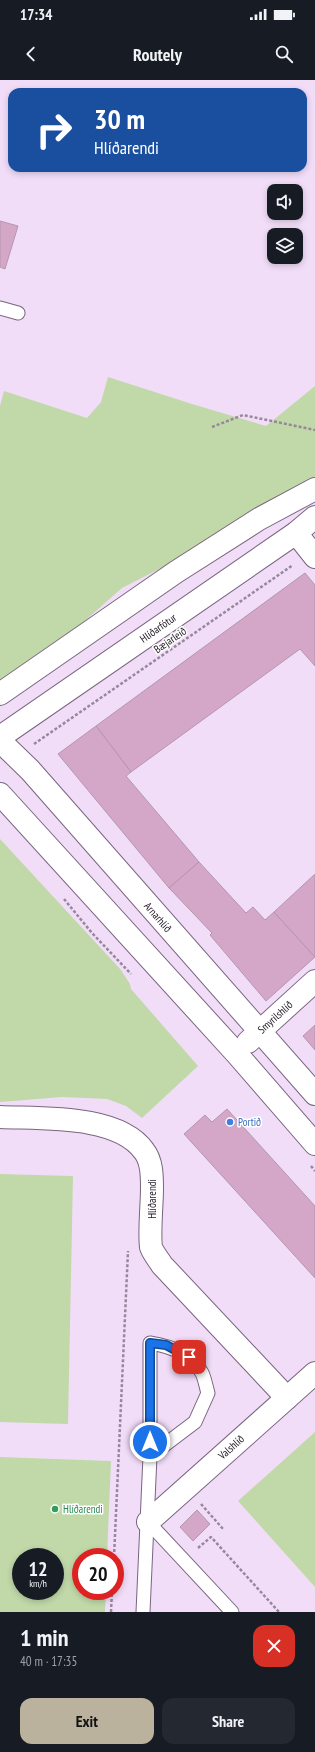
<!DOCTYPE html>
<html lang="en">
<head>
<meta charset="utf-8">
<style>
  :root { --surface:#171b24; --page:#242831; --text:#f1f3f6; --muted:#9ea1a6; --accent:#bbb29e }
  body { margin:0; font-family:"PT Sans Narrow",sans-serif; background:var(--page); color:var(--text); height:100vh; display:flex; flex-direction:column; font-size:15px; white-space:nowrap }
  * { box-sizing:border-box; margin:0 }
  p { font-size:13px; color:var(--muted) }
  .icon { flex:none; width:22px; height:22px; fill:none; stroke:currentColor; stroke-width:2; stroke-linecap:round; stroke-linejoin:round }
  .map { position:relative; height:1532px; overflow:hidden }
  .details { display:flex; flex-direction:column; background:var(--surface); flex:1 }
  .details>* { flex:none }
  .banner { position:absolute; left:8px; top:8px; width:299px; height:84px; border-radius:12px; box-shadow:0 2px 6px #0003; background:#1a4fa0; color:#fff; overflow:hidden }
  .fabs { position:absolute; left:267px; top:104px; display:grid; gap:8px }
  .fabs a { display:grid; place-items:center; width:36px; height:36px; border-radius:8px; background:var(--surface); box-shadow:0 2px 6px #0003; font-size:20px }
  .speed { position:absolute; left:12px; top:1468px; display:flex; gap:8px; font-size:20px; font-weight:700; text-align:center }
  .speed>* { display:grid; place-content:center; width:52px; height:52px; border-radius:50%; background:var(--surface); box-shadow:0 2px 6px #0003; line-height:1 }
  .speed small { font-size:10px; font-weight:400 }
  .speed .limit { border:6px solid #d22; background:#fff; color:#111 }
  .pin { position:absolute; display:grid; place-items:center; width:34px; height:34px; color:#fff; margin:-17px; border-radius:8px; box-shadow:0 2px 6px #0006 }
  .me { position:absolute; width:44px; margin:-22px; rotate:0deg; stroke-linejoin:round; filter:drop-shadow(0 0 3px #0008) }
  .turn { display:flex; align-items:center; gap:14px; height:84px; padding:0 20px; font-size:18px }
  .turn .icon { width:52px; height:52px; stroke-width:2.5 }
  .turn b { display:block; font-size:28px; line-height:34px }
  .round { display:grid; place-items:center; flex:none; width:42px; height:42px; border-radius:12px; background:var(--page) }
  .head { display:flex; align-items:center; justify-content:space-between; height:68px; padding:0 20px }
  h1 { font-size:24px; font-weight:800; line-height:30px }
  .primary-button { display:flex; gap:8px; margin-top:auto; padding:8px 20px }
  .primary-button a { flex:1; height:46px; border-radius:12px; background:var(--accent); color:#111; font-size:16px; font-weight:800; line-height:46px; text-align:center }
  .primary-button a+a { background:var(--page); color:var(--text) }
  .status { display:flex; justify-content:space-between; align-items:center; height:28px; padding:0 20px; background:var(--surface); direction:ltr }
  .status svg { height:11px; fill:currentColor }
  header { display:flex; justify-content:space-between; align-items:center; height:52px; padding:0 20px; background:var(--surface); font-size:18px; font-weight:800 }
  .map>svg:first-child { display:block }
  .green { fill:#c1d9a9; fill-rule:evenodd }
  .building { fill:#d4a7c9; stroke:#b397ac }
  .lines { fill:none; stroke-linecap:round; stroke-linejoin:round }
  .lane-casing { stroke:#78657e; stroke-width:15 }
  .street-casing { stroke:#78657e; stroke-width:24 }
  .secondary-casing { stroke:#78657e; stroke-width:24 }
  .path { stroke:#96879b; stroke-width:2.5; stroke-dasharray:3 2; stroke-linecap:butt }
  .lane { stroke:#fff; stroke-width:13 }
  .street { stroke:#fff; stroke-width:22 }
  .secondary { stroke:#fff; stroke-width:22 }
  .route-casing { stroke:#114b97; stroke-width:10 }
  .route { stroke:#1a73e8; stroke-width:7 }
  .shop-dot { fill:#3f7fe0; stroke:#fff; stroke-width:1.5 }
  .leisure-dot { fill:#2e9e5b; stroke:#fff; stroke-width:1.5 }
  .labels { text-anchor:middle; stroke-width:3; stroke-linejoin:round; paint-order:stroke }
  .street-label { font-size:11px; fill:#1e1721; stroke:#fff }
  .shop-label { font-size:11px; fill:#366cbe; stroke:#fff; text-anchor:start }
  .leisure-label { font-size:11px; fill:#27864d; stroke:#fff; text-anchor:start }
</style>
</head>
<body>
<div class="status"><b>17:34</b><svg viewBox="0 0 49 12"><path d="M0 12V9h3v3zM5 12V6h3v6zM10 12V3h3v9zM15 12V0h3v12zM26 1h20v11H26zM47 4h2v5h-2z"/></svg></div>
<header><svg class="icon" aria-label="back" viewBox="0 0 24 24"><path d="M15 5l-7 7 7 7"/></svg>Routely<svg class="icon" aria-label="search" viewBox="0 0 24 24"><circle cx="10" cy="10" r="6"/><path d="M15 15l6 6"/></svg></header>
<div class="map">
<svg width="315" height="1532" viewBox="0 0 315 1532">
  <rect width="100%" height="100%" fill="#f2ddf9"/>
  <!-- green -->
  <g class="green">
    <path d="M108,297L192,324L266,346L315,306V401L173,482L122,508L36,584L0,609V326L4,311L87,338L101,322Z"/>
    <path d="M0,759L121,890L130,904L131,909L198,986L142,1038L126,1026L107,1019L62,1017L0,1022Z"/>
    <path d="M0,1094L73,1096L68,1344L0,1342Z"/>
    <path d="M315,1352V1507L238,1421Z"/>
    <path d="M0,1377L111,1381L107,1477H81V1511H106L105,1532H0ZM21,1477H55V1511H21Z"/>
  </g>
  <!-- building -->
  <g class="building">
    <path d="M0,141L18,146L5,189L0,187Z"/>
    <path d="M305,493L315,505V586L300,569L131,692L96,646Z"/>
    <path d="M96,646L131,692L126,696L199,782L169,808L58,674Z"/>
    <path d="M199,782L246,833L253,827L265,840L274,832L315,877L266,921L210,855L212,853L169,808Z"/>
    <path d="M315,794V877L274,832Z"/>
    <path d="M315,945V970L303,956Z"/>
    <path d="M227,1029L315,1126V1198L184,1054L205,1035L212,1042Z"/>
    <path d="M197,1430L210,1444L193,1461L180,1447Z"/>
  </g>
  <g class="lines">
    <defs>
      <g id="lane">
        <path d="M0,228L18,233"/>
        <path d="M148,1442L232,1532"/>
        <path d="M143,1532L150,1376V1263C170,1266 191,1273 202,1293C205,1299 206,1307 208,1313L195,1342L150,1376"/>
      </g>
      <g id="street">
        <path d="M296,453L315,477"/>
        <path d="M0,661L30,690L315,1014"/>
        <path d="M0,714L236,973L315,1064"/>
        <path d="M248,962L315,901"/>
        <path d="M0,1037C40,1039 118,1034 144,1071C152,1081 152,1096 152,1109C152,1124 149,1152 151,1167C153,1173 159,1180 162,1185L287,1318"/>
        <path d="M148,1442L315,1293"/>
      </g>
      <g id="secondary">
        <path d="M0,614L176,492L259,439L315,409"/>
        <path d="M0,657L296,453L315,437"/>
      </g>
    </defs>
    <!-- lane casing -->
    <use href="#lane" class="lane-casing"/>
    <!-- street casing -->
    <use href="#street" class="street-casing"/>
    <!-- secondary casing -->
    <use href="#secondary" class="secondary-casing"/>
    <!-- path -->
    <g class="path">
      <path d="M212,347L243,335L315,350"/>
      <path d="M34,664L293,485"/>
      <path d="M64,819L92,853L131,894"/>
      <path d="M311,1086L315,1091"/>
      <path d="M201,1424L224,1450"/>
      <path d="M198,1468L211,1457L279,1532"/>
      <path d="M114,1477L128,1171"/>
      <path d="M111,1532L112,1511"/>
    </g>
    <!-- lane -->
    <use href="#lane" class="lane"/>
    <!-- street -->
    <use href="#street" class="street"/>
    <!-- secondary -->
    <use href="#secondary" class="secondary"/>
  </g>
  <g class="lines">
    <defs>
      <path id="route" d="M150,1362V1263L166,1265L189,1277"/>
    </defs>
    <!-- route casing -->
    <use href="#route" class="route-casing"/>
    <!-- route -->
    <use href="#route" class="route"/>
  </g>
  <!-- markers -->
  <circle class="shop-dot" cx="230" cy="1042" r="4"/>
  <circle class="leisure-dot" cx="55" cy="1429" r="4"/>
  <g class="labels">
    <!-- street labels -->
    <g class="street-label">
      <text transform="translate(158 548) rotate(-35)" y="4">Hlíðarfótur</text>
      <text transform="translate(170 560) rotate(-35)" y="4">Bæjarleið</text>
      <text transform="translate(158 837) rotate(49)" y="4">Arnarhlíð</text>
      <text transform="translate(275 937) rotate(-42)" y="4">Smyrilshlíð</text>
      <text transform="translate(152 1119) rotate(-90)" y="4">Hlíðarendi</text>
      <text transform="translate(231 1367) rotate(-42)" y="4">Valshlíð</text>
    </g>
    <!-- shop labels -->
    <g class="shop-label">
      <text x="238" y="1046">Portið</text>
    </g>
    <!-- leisure labels -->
    <g class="leisure-label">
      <text x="63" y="1433">Hlíðarendi</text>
    </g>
  </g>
</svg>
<div class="fabs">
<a><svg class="icon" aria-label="sound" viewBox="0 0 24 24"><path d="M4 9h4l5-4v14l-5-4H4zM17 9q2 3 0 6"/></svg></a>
<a><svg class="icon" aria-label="layers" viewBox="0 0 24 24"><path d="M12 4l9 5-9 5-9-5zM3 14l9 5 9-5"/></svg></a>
</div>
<div class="speed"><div>12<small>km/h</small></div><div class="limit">20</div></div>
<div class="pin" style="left:189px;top:1277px;background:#d93025"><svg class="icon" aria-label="arrive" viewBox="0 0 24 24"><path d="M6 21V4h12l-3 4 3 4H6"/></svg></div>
<svg class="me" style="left:150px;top:1362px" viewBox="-20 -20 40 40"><circle r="17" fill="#1a73e8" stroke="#fff" stroke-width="3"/><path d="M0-11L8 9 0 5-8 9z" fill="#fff"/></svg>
<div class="banner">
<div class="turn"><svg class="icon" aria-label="right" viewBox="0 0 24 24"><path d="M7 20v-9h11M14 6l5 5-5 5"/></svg><div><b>30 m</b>Hlíðarendi</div></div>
</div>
</div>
<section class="details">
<div class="head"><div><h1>1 min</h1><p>40 m · 17:35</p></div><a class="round" style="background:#d93025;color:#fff"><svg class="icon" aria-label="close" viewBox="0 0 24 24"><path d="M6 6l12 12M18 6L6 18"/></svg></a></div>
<div class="primary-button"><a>Exit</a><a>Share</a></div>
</section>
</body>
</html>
